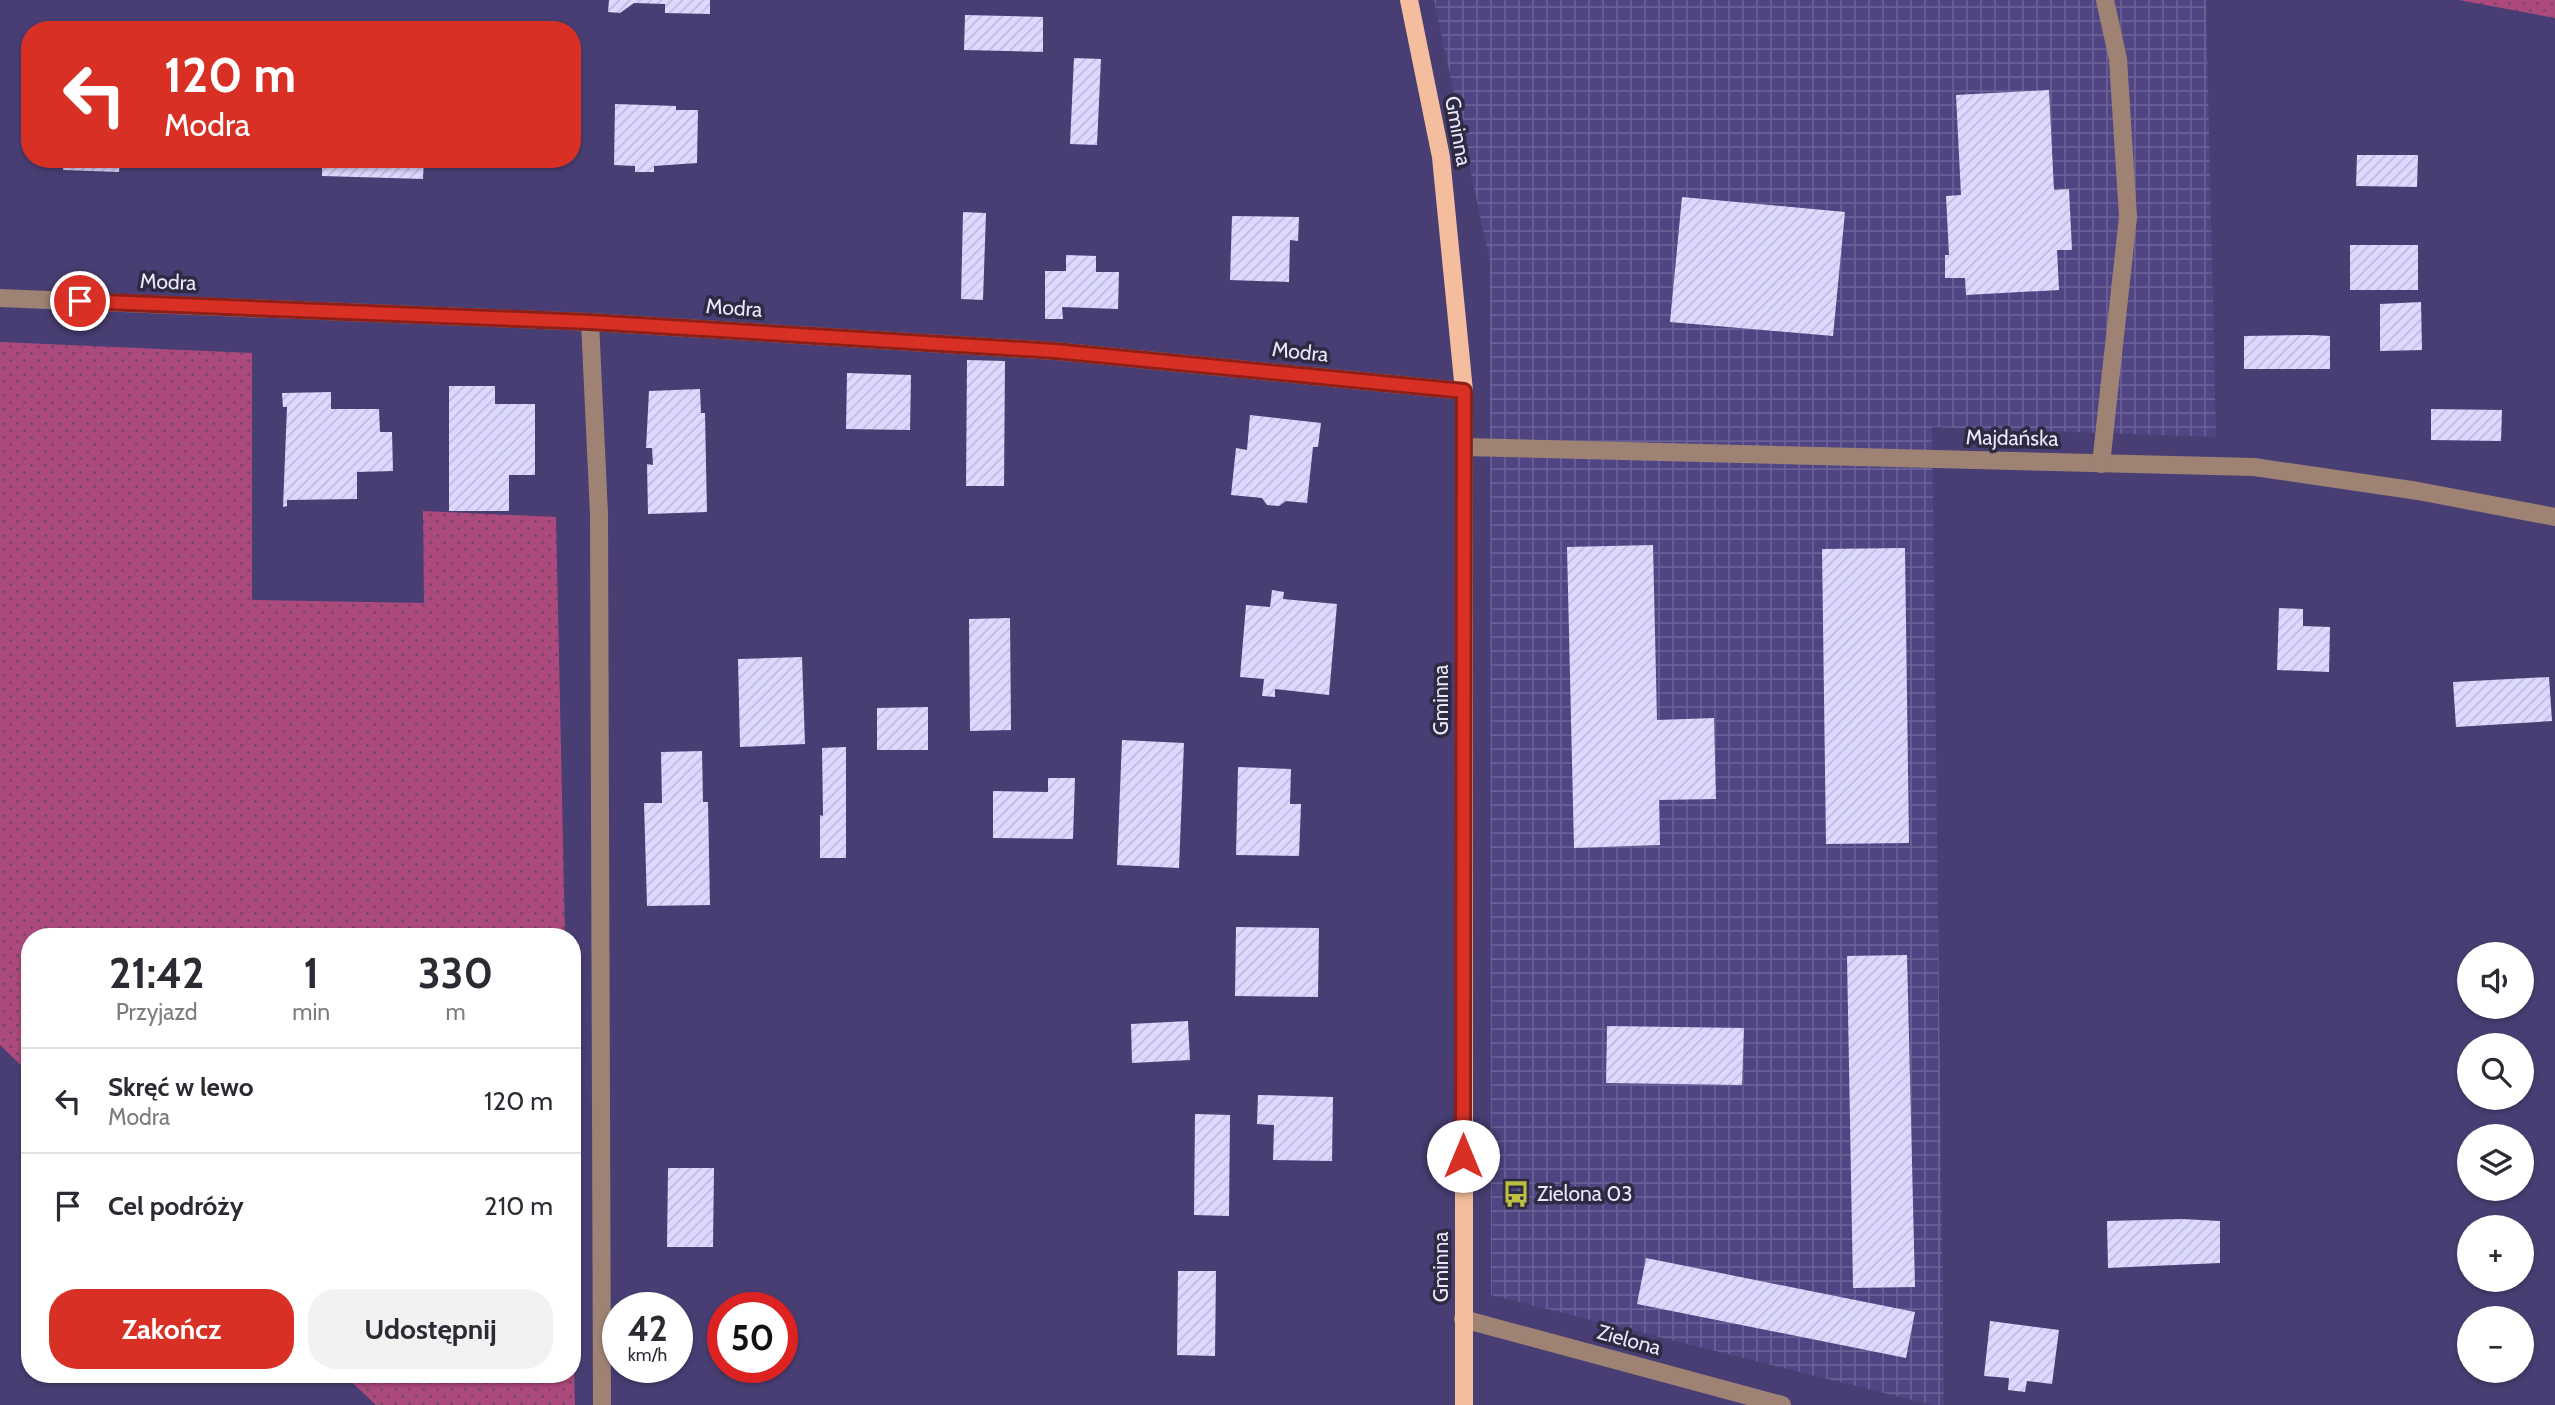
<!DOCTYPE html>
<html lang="pl">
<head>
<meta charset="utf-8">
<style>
  :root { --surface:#fff; --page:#f2f2f3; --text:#2b2b33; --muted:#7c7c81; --line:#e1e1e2; --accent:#d93025 }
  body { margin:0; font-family:Cabin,sans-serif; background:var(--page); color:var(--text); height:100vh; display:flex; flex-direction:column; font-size:26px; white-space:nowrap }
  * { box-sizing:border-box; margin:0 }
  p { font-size:23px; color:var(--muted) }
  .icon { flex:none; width:38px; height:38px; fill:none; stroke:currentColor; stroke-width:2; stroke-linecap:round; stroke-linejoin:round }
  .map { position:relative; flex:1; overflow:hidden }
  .drawer { position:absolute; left:21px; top:928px; width:560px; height:455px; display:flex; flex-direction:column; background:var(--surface); border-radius:28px; box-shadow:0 2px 5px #0004 }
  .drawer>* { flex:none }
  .hud { position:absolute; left:21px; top:21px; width:560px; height:147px; border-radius:28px; box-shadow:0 2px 5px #0004; background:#d93025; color:#fff; overflow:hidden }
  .buttons { position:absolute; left:2457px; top:942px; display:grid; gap:14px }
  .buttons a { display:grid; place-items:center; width:77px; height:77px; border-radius:50%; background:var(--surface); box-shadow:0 2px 5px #0004; font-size:35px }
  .speed { position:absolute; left:602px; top:1292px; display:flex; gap:14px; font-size:35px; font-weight:700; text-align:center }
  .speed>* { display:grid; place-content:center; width:91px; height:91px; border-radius:50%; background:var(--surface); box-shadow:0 2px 5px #0004; line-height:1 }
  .speed small { font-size:18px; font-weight:400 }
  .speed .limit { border:10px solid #d22; background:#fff; color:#111 }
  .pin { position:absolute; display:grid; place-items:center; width:60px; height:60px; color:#fff; margin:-30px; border:4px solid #fff; border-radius:50%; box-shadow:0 2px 7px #0007 }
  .me { position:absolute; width:77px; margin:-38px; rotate:0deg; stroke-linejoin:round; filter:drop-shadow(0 0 5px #0008) }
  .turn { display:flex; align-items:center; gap:24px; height:147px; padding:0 28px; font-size:32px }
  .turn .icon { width:91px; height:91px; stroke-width:2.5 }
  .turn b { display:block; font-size:49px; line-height:60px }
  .eta { display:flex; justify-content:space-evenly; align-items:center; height:119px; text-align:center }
  .eta b { font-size:42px; font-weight:700; line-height:49px }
  .cta { display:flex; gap:14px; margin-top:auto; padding:14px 28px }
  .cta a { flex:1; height:80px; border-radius:28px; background:var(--accent); color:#fff; font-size:28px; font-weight:700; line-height:80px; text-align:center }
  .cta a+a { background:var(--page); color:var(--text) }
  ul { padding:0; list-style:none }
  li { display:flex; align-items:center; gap:21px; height:105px; padding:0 28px; border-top:2px solid var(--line) }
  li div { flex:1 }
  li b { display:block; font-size:26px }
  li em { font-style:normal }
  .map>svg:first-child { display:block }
  .industrial { fill:url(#industrial-grid) }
  .grass { fill:url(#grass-dots) }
  .building { fill:url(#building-hatch) }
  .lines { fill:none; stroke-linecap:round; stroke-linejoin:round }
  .minor { stroke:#9e8374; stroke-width:18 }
  .major { stroke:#f3bd9e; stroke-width:18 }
  .route-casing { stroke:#8d1f18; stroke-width:18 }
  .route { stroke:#d93025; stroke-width:12 }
  .labels { text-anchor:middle; stroke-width:7; stroke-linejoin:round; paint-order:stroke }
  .street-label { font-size:21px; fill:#e9e7fb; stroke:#2d2a42 }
  .poi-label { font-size:21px; fill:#e9e7fb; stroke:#2d2a42; text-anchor:start }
</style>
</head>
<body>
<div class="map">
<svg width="2555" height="1405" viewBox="0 0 2555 1405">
  <defs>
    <pattern id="industrial-grid" width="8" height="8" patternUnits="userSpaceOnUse" patternTransform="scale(1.75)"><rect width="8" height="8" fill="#504582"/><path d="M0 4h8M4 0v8" fill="none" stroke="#696095"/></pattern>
    <pattern id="grass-dots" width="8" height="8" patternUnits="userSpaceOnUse" patternTransform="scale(1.75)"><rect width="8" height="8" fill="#ad4a7d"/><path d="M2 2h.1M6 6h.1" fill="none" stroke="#7a4864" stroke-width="1.8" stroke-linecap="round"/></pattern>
    <pattern id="building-hatch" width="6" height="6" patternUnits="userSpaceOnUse" patternTransform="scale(1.75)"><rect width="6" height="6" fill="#dcd8ff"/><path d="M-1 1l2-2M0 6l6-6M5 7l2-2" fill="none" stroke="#bebbdb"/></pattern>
  </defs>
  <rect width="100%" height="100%" fill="#483e73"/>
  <!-- industrial -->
  <path class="industrial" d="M1434,0H2206L2216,437L1932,427L1944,1405H1932L1491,1295L1490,262Z"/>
  <!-- grass -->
  <g class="grass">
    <path d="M2459,0H2555V18Z"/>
    <path d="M0,342L252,353V600L424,603L423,511L556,517L565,936H30V1074L0,1045Z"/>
    <path d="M572,1296L575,1405H376L343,1374H572Z"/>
  </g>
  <!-- building -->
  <g class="building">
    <path d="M609,0H710V14L665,13V4L634,3L620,13L608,12Z"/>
    <path d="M965,15L1043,17V52L964,50Z"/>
    <path d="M1074,58L1101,59L1097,145L1070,144Z"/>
    <path d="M578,63V104H572V64Z"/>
    <path d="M2049,90L2054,190L2069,189L2072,250H2057L2059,290L1966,295L1965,278H1945V255H1949L1946,196L1961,195L1956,95Z"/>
    <path d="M615,104L676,106V110H698L697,163L654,166V172H635V166L614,165Z"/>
    <path d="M2357,155H2418L2417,187L2356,186Z"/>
    <path d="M64,159H120L119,172L63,170Z"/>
    <path d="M322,159H424L423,179L322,176Z"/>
    <path d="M1682,197L1845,212L1833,336L1670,322Z"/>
    <path d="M963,212L986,213L983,300L961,299Z"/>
    <path d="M1232,216L1299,217L1298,241L1290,240L1289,282L1230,280Z"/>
    <rect x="2350" y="245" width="68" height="45"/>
    <path d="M1066,255L1096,256V272H1119L1118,309L1062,307L1063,319H1045V271H1066Z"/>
    <path d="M2421,302L2422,350L2380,351V304Z"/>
    <path d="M2310,335L2330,336V369H2244V336Z"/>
    <path d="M967,360L1005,361L1004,486H966Z"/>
    <path d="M847,373L911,375L910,430L846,429Z"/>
    <path d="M449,386H495V404H535V475H509V511H449Z"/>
    <path d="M700,389L701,413H705L707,512L648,514L647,464L653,465L652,448H646L649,391Z"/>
    <path d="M331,392V409H379L380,432H392L393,471L357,472V499L287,500V506L283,507L287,407H283L282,393Z"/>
    <path d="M2431,409L2502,410L2501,441L2431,440Z"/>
    <path d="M1250,415L1321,423L1318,447H1313L1307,503L1286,501L1279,506L1267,505L1262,498L1231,495L1236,448L1247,450Z"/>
    <path d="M1653,545L1657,720L1714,718L1716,799L1659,800L1660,845L1574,848L1567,547Z"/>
    <path d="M1905,548L1909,843L1826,844L1822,549Z"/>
    <path d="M1272,590L1284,592L1283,599L1337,604L1329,695L1275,689V697L1262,696L1264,679L1240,677L1246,605L1270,607Z"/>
    <path d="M2279,608L2303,609V626L2330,627L2329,672L2277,670Z"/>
    <path d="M1010,618L1011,730L970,731L969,619Z"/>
    <path d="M802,657L805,744L740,747L738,659Z"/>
    <path d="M2549,677L2552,721L2456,727L2453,682Z"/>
    <path d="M928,707V750H877V708Z"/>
    <path d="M1122,740L1184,743L1179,868L1117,865Z"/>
    <path d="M846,747V858H820V815L823,816L822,748Z"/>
    <path d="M702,751L703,802H708L710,905L647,906L644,803H662L661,752Z"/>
    <path d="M1238,767L1291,769L1290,804H1301L1299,856L1236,855Z"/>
    <path d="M1048,778H1075L1073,839L993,838V791L1048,792Z"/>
    <path d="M1236,927L1319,928L1318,997L1235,996Z"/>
    <path d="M1907,955L1915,1287L1853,1288L1847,956Z"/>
    <path d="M1188,1021L1190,1060L1132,1063L1131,1024Z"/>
    <path d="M1607,1026L1744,1028L1742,1085L1606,1083Z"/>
    <path d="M1258,1095L1333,1097L1332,1161L1273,1160L1274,1125L1257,1124Z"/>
    <path d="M1195,1114L1230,1115L1229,1216L1194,1215Z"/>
    <path d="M668,1168H714L713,1247H667Z"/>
    <path d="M2182,1219L2220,1221V1263L2108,1268L2107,1221Z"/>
    <path d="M1646,1258L1915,1312L1906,1358L1637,1304Z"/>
    <path d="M1178,1271H1216L1215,1356L1177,1355Z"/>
    <path d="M1990,1321L2059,1330L2052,1384L2027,1381L2025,1392L2008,1390L2009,1378L1984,1376Z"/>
  </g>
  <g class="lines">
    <!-- minor -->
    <g class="minor">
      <path d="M0,298L590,322L1055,351L1464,391"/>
      <path d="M590,322L599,514L602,1405"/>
      <path d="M1464,447L2254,467L2418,491L2555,517"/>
      <path d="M2101,464L2128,217L2118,59L2105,0"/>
      <path d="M1463,1319L1782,1405"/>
    </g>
    <!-- major -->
    <path class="major" d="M1409,0L1441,157L1464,391V1405"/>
  </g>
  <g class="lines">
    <defs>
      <path id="route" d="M80,301L590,322L1055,351L1464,391L1463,1156"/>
    </defs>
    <!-- route casing -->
    <use href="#route" class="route-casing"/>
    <!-- route -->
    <use href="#route" class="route"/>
  </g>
  <!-- icons -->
  <defs>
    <symbol id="bus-bare" viewBox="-9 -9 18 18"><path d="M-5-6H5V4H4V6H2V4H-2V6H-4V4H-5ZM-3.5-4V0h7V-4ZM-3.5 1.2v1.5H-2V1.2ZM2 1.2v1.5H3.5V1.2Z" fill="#bdbf43" stroke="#2d2a42" stroke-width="2.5" paint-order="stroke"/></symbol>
  </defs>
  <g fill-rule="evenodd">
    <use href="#bus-bare" x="1497" y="1175" width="38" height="38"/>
  </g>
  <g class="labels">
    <!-- street labels -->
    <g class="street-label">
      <text transform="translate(1458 131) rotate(80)" y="7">Gminna</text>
      <text transform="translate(168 282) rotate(2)" y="7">Modra</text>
      <text transform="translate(734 308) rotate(4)" y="7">Modra</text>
      <text transform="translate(1300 352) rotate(6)" y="7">Modra</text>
      <text transform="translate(2012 438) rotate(1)" y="7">Majdańska</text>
      <text transform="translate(1441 700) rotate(-90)" y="7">Gminna</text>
      <text transform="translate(1441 1267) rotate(-90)" y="7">Gminna</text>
      <text transform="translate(1629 1340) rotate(15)" y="7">Zielona</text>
    </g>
    <!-- poi labels -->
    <g class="poi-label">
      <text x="1537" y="1201">Zielona 03</text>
    </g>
  </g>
</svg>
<div class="buttons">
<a><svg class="icon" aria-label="sound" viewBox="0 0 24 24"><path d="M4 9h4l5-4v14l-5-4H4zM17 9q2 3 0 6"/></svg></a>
<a><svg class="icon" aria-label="search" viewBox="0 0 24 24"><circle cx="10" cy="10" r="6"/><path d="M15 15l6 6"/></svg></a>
<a><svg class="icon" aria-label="layers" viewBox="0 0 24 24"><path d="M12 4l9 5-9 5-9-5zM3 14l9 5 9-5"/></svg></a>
<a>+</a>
<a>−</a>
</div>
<div class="speed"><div>42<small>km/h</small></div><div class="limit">50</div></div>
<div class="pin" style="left:80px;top:301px;background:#d93025"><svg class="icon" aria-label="arrive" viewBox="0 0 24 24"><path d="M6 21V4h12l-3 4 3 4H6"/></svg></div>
<svg class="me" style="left:1463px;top:1156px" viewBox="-20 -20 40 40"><circle r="19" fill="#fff"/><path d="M0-13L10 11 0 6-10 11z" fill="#d93025"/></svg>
<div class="hud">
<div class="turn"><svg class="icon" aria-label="left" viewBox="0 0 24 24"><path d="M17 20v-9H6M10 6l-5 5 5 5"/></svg><div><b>120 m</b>Modra</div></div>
</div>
<section class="drawer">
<div class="eta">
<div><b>21:42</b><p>Przyjazd</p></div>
<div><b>1</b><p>min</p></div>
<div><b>330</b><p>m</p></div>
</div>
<ul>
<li><svg class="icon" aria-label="left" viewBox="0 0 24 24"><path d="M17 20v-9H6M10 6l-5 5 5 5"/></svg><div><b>Skręć w lewo</b><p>Modra</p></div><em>120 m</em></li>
<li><svg class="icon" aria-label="arrive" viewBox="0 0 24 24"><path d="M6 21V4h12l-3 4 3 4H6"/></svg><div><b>Cel podróży</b></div><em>210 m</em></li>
</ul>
<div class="cta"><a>Zakończ</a><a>Udostępnij</a></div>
</section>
</div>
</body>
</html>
